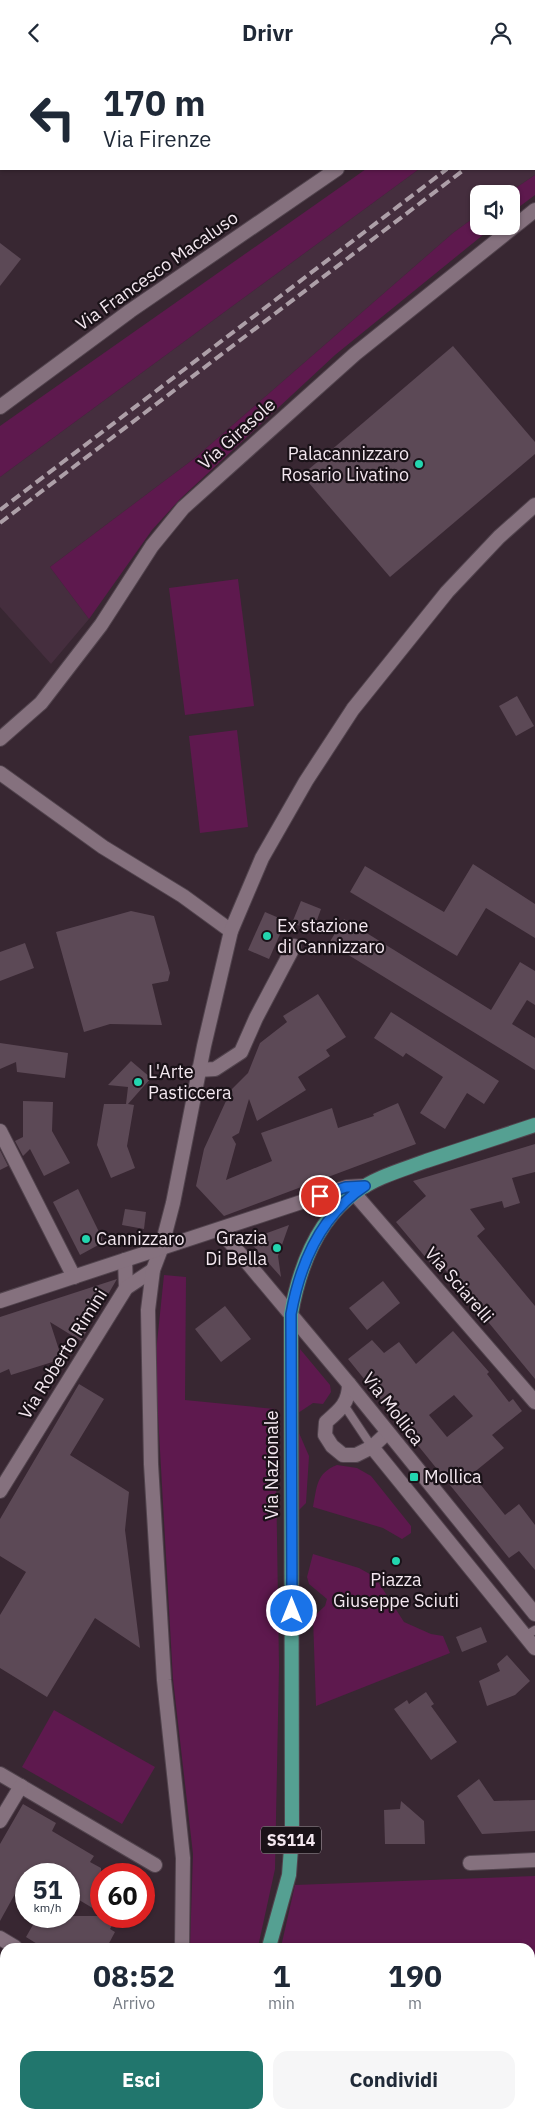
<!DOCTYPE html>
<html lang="it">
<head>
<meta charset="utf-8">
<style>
  :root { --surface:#fff; --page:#f6f6f7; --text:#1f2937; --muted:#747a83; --accent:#21766d }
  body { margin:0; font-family:"IBM Plex Sans",sans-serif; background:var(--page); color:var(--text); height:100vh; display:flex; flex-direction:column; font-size:19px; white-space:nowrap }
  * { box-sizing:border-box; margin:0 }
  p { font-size:16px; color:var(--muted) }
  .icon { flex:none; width:28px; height:28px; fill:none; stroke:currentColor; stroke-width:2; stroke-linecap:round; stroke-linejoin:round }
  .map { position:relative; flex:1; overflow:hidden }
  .sheet { position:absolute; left:0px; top:1878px; width:535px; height:176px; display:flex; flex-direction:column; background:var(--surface); border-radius:15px 15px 0 0; box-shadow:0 1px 4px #0004 }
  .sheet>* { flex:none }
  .banner { position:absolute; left:0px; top:0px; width:535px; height:105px; box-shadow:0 1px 4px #0004; background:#fff; color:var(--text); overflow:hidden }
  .buttons { position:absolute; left:470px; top:120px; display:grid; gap:10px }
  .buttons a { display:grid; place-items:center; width:50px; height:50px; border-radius:10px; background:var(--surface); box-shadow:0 1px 4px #0004; font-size:25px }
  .speed { position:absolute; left:15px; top:1798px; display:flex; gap:10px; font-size:25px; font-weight:700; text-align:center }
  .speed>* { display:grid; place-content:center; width:65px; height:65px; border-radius:50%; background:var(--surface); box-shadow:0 1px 4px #0004; line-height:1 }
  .speed small { font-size:12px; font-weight:400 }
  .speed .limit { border:8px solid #d22; background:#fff; color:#111 }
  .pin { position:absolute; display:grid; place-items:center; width:42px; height:42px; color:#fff; margin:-21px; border:2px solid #fff; border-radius:50%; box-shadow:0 1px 5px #0007 }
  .me { position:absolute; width:55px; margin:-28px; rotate:0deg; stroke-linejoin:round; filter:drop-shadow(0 0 4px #0008) }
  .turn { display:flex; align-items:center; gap:18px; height:105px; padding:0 20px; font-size:22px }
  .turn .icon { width:65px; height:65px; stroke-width:2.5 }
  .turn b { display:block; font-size:35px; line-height:42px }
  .eta { display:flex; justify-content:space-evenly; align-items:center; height:85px; text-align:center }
  .eta b { font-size:30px; font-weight:800; line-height:35px }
  .action { display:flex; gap:10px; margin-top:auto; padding:10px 20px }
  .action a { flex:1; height:58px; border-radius:15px; background:var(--accent); color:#fff; font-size:20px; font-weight:800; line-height:58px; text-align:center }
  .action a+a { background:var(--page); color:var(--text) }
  header { display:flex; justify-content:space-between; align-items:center; height:65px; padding:0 20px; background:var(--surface); font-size:22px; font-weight:800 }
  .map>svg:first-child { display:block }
  .built { fill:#452e3e }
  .green { fill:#5e194e }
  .building { fill:#5c4956; fill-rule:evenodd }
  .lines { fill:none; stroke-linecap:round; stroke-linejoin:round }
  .service-casing { stroke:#51434d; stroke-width:10 }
  .minor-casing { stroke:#51434d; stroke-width:16 }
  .tertiary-casing { stroke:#51434d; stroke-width:16 }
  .primary-casing { stroke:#51434d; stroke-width:16 }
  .service { stroke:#85717e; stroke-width:8 }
  .minor { stroke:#85717e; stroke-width:14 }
  .tertiary { stroke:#85717e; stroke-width:14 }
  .primary { stroke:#55a092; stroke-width:14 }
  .rail { stroke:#ad9fa8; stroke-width:4; stroke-dasharray:10 5; stroke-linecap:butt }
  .route-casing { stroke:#114b97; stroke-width:12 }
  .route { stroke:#1a73e8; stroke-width:9 }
  .poi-dot { fill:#23d5af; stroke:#1a1218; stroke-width:2 }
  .labels { text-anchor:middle; stroke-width:4.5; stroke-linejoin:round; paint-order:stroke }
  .shield { fill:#1a1218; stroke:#b2a7ae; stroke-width:1 }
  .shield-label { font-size:16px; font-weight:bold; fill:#f3e7ef }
  .street-label { font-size:18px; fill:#f3e7ef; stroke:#1a1218 }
  .poi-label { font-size:18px; fill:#f3e7ef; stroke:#1a1218; text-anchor:start }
</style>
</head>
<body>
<header><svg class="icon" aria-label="back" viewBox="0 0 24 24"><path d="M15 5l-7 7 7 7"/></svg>Drivr<svg class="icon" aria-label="person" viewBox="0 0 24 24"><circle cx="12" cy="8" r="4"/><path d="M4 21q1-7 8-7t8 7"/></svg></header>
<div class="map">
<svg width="535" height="2053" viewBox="0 0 535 2053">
  <rect width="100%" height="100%" fill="#382732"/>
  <!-- built -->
  <path class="built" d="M535,16V110L507,129H479V149L453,168L195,393L50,502L89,554L51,599L0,542V412L419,104H534Z"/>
  <!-- green -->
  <g class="green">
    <path d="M366,104H419L0,412V361Z"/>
    <path d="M535,110V130L511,148V129H507Z"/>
    <path d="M479,149V161H494L335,290L180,434L152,465L89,554L50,502L195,393L453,168Z"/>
    <path d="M238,514L254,641L185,650L169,523Z"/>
    <path d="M237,665L248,762L200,768L189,671Z"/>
    <path d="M164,1210L186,1212L185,1335L275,1344L279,1601L275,1804L258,1882H190L193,1789L173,1614L155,1297Z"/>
    <path d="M300,1284L330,1320L331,1327L323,1339L313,1338L298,1348Z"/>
    <path d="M299,1368L309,1391L306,1438L299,1445Z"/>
    <path d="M337,1400L357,1403L371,1411L411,1461V1468L402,1474L383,1463L313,1442C317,1422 316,1408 337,1400Z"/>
    <path d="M313,1489L359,1503L375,1512L404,1557L431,1569L443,1571L450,1588L316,1641L313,1552L325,1541L327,1534L309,1519L307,1512Z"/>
    <path d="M54,1645L155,1702L122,1759L22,1702Z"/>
    <path d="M535,1811V2053H234L235,2049H530V1882H281L295,1820Z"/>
    <path d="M0,2023L5,2026V2049H51L59,2053H0Z"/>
    <path d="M172,2049H212L211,2053H171Z"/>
  </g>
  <!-- building -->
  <g class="building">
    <path d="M0,178L21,194L0,221Z"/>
    <path d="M453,281L535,377V389L390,512L302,410Z"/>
    <path d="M517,631L534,661L516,671L499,641Z"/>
    <path d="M473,799L535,839V873L486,843L457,891L350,827L365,801L444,847Z"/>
    <path d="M301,836L321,844L313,866L292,858Z"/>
    <path d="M131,846L154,851L170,908L168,916L152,919L162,960L110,959L84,967L56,867Z"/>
    <path d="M265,847L286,856L269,894L248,885Z"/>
    <path d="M344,854L491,945L520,897L535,906V940L527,935L512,959L535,973V1005L329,878Z"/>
    <path d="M25,878L34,903L0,916V887Z"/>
    <path d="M318,929L346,972L326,985L330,991L298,1012L306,1025L257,1056L249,1034L239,1068L232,1072L236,1079L226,1115L272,1096L261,1068L332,1043L338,1063L374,1051L373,1049L398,1038L416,1079L224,1151L196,1121L204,1084L231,1025L248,1008L260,978L287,957L283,951Z"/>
    <path d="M391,947L499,1016L484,1039L467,1028L445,1064L420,1048L443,1012L406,988L403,992L374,973Z"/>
    <path d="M0,978L68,988L65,1013L17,1007L16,997L0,1004Z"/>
    <path d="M131,996L151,1013L128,1039L134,1040L127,1081L135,1103L111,1113L97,1080L104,1039H126L128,1022L108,1020Z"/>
    <path d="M23,1036L53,1037L52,1066L70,1098L44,1111L30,1084L23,1091L15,1076L23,1072Z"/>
    <path d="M535,1079V1107L512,1113L520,1138L504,1143L502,1136L470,1144L485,1164L477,1171L535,1241V1314L442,1201L437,1206L396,1157L426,1131L413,1116Z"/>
    <path d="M0,1085L8,1101L0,1105Z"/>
    <path d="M78,1124L102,1173V1178L80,1190L53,1137Z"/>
    <path d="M125,1144L146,1147L144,1164L122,1160Z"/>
    <path d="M289,1160L278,1191L281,1212L248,1175Z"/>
    <path d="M117,1214L81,1276L50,1257L62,1294L11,1310L9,1304L0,1308V1252Z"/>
    <path d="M383,1216L400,1238L367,1265L349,1243Z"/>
    <path d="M225,1241L251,1274L221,1297L195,1264Z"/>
    <path d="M453,1266L489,1307L487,1309L509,1337L513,1334L522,1346L492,1370L504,1383L472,1409L505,1450L519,1439L535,1460V1505L519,1486L509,1493L348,1294L372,1275L384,1288L399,1277L416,1299ZM454,1330L473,1351L447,1372L429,1350Z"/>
    <path d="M79,1319L104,1334L70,1390L129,1427L125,1465L140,1583L95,1553L47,1632L0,1603V1550L26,1507L0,1491V1454Z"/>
    <path d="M481,1562L487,1577L462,1587L456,1572Z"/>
    <path d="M507,1590L530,1616L515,1630L487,1641L479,1616L500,1606L497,1599Z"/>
    <path d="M426,1627L434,1639L431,1641L457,1677L431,1695L394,1644L407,1635L409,1639Z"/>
    <path d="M479,1714L494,1736L535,1735V1766L482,1769L457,1731Z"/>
    <path d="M401,1736L424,1756L425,1779H385L384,1745L400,1744Z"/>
    <path d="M23,1739L56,1758L52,1766L94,1791L90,1797L101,1803V1848L69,1829V1809H26L0,1856V1779Z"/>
    <path d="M38,1851H117L110,1864L115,1867L107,1882H42L26,1872Z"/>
  </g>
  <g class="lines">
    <defs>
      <g id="service">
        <path d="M344,1340L372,1382"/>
        <path d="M525,1571L535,1565"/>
      </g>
      <g id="minor">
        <path d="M486,1L488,0"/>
        <path d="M0,342L130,246L337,104"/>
        <path d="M0,674L41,638L101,560L152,481L183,443L355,289L535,145"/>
        <path d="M0,708L103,782L183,831L231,866"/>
        <path d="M198,1005L215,1004L241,987L256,953L294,881"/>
        <path d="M0,1066L74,1212"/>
        <path d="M354,1128L535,1337"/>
        <path d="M161,1184L173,1138L204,981L231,866L262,793L306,716L353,644L447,527L499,472L535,440"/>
        <path d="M125,1195L126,1223"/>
        <path d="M349,1319C349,1338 340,1345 326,1357L325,1370L332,1381L343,1390H356L372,1382"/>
        <path d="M387,1368L372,1382L535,1583"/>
        <path d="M0,1426L126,1223L153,1205"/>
        <path d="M0,1709L155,1800"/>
        <path d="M0,1756L21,1721"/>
        <path d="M470,1798L535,1795"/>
        <path d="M0,1873L15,1882"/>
      </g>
      <g id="tertiary">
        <path d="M220,1165L349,1319L535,1549"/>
        <path d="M161,1184L153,1205L148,1245L151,1399L164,1615L183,1793L182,1882"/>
        <path d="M0,1236L347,1122L365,1121"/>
        <path d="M164,2053L165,2049"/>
      </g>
      <g id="primary">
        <path d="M269,1882L289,1810L292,1770L291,1249C299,1204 317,1155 356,1127C376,1112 402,1105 426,1096C462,1084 499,1072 535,1060"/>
        <path d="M222,2053L223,2049"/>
      </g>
    </defs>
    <!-- service casing -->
    <use href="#service" class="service-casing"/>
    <!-- minor casing -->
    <use href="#minor" class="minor-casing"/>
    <!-- tertiary casing -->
    <use href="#tertiary" class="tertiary-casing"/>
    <!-- primary casing -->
    <use href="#primary" class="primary-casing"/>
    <!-- service -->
    <use href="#service" class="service"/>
    <!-- minor -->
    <use href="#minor" class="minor"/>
    <!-- tertiary -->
    <use href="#tertiary" class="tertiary"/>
    <!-- primary -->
    <use href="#primary" class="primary"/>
    <!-- rail -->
    <g class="rail">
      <path d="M534,38L535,37"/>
      <path d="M534,51L535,50"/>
      <path d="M0,445L447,104"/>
      <path d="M0,458L465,104"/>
    </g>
  </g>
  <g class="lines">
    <defs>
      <path id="route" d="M292,1546L291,1249C300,1199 321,1150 365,1121L346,1122L320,1131"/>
    </defs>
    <!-- route casing -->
    <use href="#route" class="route-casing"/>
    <!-- route -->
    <use href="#route" class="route"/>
  </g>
  <!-- markers -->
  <g class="poi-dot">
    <circle cx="419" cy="399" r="5"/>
    <circle cx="267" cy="871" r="5"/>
    <circle cx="138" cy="1017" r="5"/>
    <circle cx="86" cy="1174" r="5"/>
    <circle cx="277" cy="1183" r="5"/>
    <rect x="409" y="1407" width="10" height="10" rx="2.5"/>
    <circle cx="396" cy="1496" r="5"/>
  </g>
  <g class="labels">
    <!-- shield labels -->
    <rect class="shield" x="261" y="1761.5" width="60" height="27" rx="4"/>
    <g class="shield-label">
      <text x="291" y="1781">SS114</text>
    </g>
    <!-- street labels -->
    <g class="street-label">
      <text transform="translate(157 206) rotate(-35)" y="6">Via Francesco Macaluso</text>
      <text transform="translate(237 369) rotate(-42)" y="6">Via Girasole</text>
      <text transform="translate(459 1220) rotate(49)" y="6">Via Sciarelli</text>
      <text transform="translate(63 1289) rotate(-58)" y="6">Via Roberto Rimini</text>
      <text transform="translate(393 1344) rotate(52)" y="6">Via Mollica</text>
      <text transform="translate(272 1400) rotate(-90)" y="6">Via Nazionale</text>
    </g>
    <!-- poi labels -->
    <g class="poi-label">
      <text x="409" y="395" text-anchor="end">Palacannizzaro<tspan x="409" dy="21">Rosario Livatino</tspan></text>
      <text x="277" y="867">Ex stazione<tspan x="277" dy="21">di Cannizzaro</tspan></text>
      <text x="148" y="1013">L'Arte<tspan x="148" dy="21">Pasticcera</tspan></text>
      <text x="267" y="1179" text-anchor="end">Grazia<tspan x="267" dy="21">Di Bella</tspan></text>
      <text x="96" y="1180">Cannizzaro</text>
      <text x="424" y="1418">Mollica</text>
      <text x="396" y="1521" text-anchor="middle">Piazza<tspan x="396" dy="21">Giuseppe Sciuti</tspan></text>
    </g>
  </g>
</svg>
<div class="buttons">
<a><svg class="icon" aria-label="sound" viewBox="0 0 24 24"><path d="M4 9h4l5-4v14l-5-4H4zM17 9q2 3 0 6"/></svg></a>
</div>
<div class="speed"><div>51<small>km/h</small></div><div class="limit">60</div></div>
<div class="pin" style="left:320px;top:1131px;background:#d93025"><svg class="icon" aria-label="arrive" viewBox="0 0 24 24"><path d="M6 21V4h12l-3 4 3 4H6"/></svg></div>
<svg class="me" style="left:292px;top:1546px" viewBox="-20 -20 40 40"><circle r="17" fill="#1a73e8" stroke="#fff" stroke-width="3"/><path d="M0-11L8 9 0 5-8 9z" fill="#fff"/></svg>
<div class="banner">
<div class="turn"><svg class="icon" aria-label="left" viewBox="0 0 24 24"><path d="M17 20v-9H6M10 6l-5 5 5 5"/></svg><div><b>170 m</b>Via Firenze</div></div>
</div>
<section class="sheet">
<div class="eta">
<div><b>08:52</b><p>Arrivo</p></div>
<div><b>1</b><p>min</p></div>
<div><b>190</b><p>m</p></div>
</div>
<div class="action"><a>Esci</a><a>Condividi</a></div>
</section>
</div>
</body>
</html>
